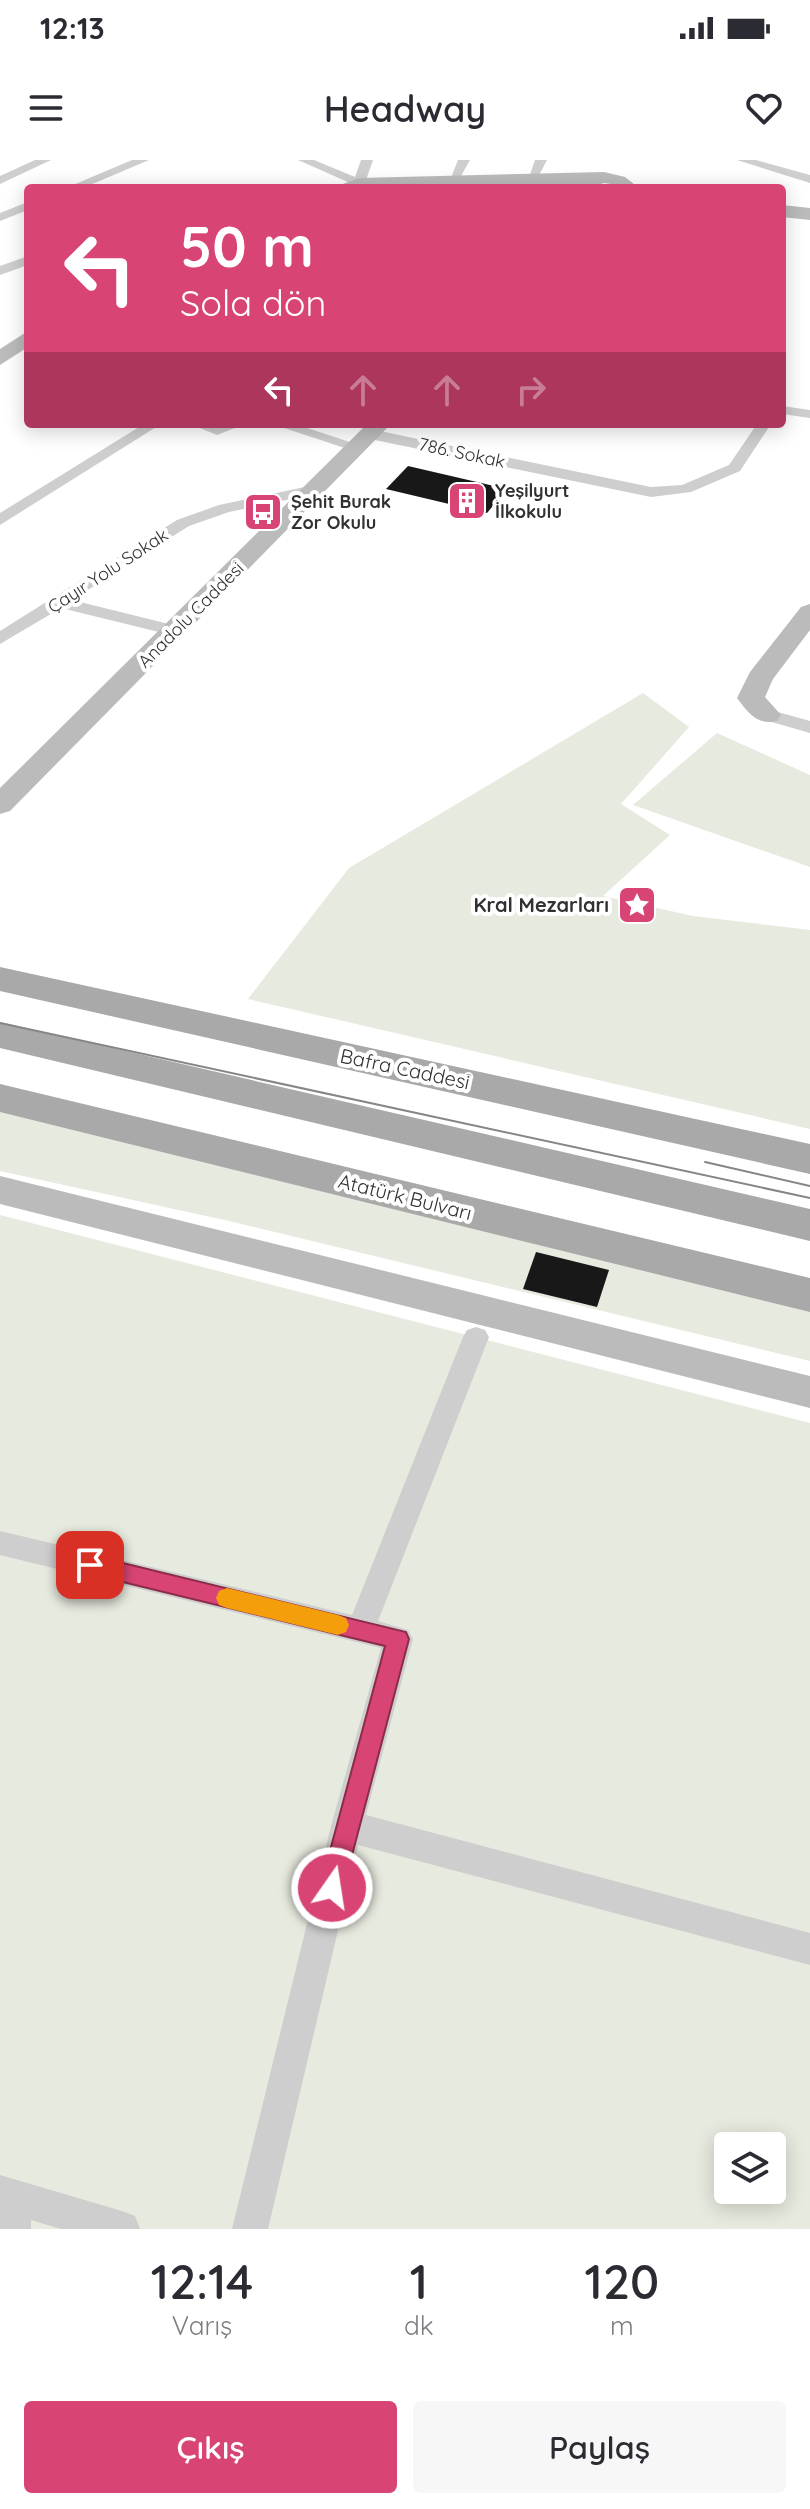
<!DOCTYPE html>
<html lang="tr">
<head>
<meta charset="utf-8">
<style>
  :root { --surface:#fff; --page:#f7f7f7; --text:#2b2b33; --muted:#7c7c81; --accent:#d84473 }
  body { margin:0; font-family:Quicksand,sans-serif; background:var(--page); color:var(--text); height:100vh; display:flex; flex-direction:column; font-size:30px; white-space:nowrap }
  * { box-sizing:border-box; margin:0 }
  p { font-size:26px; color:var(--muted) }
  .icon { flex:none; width:44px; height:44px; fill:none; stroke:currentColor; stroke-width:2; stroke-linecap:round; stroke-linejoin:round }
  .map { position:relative; height:2069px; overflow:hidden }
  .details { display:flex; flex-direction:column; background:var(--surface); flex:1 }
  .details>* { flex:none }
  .banner { position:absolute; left:24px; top:24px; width:762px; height:244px; border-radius:8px; box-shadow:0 4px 20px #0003; background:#d84473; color:#fff; overflow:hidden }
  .fabs { position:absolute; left:714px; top:1972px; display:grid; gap:16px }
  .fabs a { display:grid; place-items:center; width:72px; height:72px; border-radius:8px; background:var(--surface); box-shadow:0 4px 20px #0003; font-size:40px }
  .pin { position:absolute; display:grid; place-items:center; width:68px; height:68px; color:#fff; margin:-34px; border-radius:16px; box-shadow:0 4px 12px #0006 }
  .me { position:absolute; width:88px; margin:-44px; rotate:13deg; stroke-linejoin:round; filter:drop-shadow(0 0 6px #0008) }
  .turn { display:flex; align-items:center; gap:28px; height:168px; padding:0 24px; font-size:36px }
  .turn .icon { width:104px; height:104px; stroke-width:2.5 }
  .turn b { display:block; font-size:56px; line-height:68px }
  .lanes { display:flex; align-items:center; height:76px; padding:0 24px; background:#0003; justify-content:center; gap:40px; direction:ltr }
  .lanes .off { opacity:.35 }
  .eta { display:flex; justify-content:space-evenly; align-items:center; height:136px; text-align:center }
  .eta b { font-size:48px; font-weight:600; line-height:56px }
  .primary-button { display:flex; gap:16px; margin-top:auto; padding:16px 24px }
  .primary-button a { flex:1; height:92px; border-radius:8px; background:var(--accent); color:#fff; font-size:32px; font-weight:600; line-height:92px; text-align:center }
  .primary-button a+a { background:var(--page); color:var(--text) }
  .status { display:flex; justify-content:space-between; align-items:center; height:56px; padding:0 40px; background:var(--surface); direction:ltr }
  .status svg { height:22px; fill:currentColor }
  header { display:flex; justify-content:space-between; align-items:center; height:104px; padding:0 24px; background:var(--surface); font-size:36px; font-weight:600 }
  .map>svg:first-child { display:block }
  .green { fill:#e7eade; fill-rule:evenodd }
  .building { fill:#181818 }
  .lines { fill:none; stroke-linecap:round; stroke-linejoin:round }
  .street { fill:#cecece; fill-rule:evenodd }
  .secondary { fill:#bbb; fill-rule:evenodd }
  .primary { fill:#a9a9a9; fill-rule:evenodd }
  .tram { stroke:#868686; stroke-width:2 }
  .route { fill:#d84473; stroke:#8c2c4b; stroke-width:2 }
  .slow { fill:#f59e0b }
  .labels { text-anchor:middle; stroke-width:8; stroke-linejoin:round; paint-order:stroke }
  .far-street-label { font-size:18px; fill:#313131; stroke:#fff }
  .far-poi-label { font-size:18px; font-weight:bold; fill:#313131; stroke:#fff; text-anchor:start }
  .poi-label { font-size:20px; font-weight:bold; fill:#313131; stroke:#fff; text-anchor:end }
  .street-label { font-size:20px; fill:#313131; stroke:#fff }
</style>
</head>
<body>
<div class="status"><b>12:13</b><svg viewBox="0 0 49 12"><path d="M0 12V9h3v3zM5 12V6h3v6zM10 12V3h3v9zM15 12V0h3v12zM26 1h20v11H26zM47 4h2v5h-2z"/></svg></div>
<header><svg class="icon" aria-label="menu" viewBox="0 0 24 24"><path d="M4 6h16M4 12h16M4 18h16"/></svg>Headway<svg class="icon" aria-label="heart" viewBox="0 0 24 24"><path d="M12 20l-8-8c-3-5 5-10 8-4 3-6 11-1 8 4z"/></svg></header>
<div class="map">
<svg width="810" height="2069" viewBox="0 0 810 2069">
  <rect width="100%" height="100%" fill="#fff"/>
  <!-- green -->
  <g class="green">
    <path d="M643,533L689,567L621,644L670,675L603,736L693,756L810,770V969L248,839L349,708Z"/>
    <path d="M717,573L810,615V707L633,645Z"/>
    <path d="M0,946L810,1148V1201L229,1061L0,1011Z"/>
    <path d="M0,1055L810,1263V2069H0ZM728,1986H772V2030H728Z"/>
  </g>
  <!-- building -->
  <g class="building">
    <path d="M408,306L507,329L487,353L386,329Z"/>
    <path d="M536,1092L609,1110L597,1147L523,1129Z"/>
  </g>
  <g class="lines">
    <!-- street -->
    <g class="street">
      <path d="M35,0H51L0,24V16Z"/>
      <path d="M132,0H149L83,28H66Z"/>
      <path d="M298,0H314L355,17L361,0H373L365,23L359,27Z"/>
      <path d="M458,0H470L456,25H448Z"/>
      <path d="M535,0H547L535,23H527Z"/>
      <path d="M737,0H756L810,15V23Z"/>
      <path d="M28,42V50L0,61V53Z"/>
      <path d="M28,96V105L0,115V106Z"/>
      <path d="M782,246L810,250V258L782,254Z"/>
      <path d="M144,264H161L0,365V353Z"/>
      <path d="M190,264H245L217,275Z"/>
      <path d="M272,264H295L365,287L357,292Z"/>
      <path d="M757,264H771L740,311L691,332L651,337L370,279L362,274L370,269L651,327L682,325L729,305Z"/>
      <path d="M314,325L320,327V333L229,352L189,366L72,440L181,467V475L175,476L61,448L0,484V471L177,360L219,345Z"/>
      <path d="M767,549L810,561V573L761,559V551Z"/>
      <path d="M476,1167L485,1170L489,1177L378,1461L408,1470L413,1479L366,1655L810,1773V1805L358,1685L268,2069H232L331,1666L381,1488L0,1395V1371L352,1455L463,1177L467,1170Z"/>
      <path d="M0,2015L122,2051L135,2056L140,2069H61L31,2060V2069H0Z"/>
    </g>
    <!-- secondary -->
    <g class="secondary">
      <path d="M604,12L625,17L639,28L604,23L589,28H332L359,18Z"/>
      <path d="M782,45L810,48V60L782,57Z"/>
      <path d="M28,171V187L0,205V189Z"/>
      <path d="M367,264H391L10,651L0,654V628Z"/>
      <path d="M810,444V470L773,519L765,537L781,555L777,561C758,566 748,553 737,538L750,512L801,447Z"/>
      <path d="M0,1016L810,1216V1248L0,1044Z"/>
    </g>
    <!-- primary -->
    <g class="primary">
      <path d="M0,807L810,984V1014L0,831Z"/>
      <path d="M0,862L810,1049V1081L0,888Z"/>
      <path d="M0,924L810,1118V1152L0,952Z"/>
    </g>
    <!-- tram -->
    <g class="tram">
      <path d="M0,863L810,1038"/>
      <path d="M705,1002L810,1026"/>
    </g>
  </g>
  <!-- route -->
  <path class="route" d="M90,1395L406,1472L409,1479L341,1737L332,1740L324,1737L320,1728L385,1486L90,1414L82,1411L79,1405L82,1398Z"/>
  <!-- slow -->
  <path class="slow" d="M227,1428L338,1455L346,1458L349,1465L346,1472L338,1475L227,1448L219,1445L216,1438L219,1431Z"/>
  <!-- icons -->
  <defs>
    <symbol id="building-square" viewBox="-11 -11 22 22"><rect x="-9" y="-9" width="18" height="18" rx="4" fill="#d84473" stroke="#fff"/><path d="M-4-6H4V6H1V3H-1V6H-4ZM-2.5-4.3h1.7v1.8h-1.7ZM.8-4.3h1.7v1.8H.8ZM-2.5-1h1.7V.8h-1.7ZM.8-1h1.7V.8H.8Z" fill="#fff"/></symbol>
    <symbol id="bus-square" viewBox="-11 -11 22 22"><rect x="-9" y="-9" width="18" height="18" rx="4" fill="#d84473" stroke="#fff"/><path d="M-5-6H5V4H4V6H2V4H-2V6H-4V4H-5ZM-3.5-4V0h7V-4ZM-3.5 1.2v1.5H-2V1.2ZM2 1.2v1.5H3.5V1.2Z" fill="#fff"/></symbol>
    <symbol id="sight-square" viewBox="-11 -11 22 22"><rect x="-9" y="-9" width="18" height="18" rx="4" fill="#d84473" stroke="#fff"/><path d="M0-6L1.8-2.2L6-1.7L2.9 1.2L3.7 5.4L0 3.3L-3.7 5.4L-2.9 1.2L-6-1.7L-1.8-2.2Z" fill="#fff"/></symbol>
  </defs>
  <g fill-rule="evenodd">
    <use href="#building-square" x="445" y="319" width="44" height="44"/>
    <use href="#bus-square" x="241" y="330" width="44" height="44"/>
    <use href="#sight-square" x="615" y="723" width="44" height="44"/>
  </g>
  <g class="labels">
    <!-- far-street labels -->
    <g class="far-street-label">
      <text transform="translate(462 293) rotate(12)" y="6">786. Sokak</text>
      <text transform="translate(108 411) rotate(-33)" y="6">Çayır Yolu Sokak</text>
      <text transform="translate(191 455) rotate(-45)" y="6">Anadolu Caddesi</text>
    </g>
    <!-- far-poi labels -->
    <g class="far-poi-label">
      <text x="495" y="337">Yeşilyurt<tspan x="495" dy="21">İlkokulu</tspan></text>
      <text x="291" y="348">Şehit Burak<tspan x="291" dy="21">Zor Okulu</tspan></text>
    </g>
    <!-- poi labels -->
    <g class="poi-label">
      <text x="609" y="752">Kral Mezarları</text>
    </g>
    <!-- street labels -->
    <g class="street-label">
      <text transform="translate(405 909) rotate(12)" y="7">Bafra Caddesi</text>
      <text transform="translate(405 1037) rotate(14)" y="7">Atatürk Bulvarı</text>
    </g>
  </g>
</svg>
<div class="fabs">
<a><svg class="icon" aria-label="layers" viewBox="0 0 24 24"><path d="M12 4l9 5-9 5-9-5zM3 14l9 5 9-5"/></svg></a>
</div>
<div class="pin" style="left:90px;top:1405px;background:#d93025"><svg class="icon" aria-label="arrive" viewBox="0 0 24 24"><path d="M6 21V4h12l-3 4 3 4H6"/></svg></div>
<svg class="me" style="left:332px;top:1728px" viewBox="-20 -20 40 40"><circle r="17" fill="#d84473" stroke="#fff" stroke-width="3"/><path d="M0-11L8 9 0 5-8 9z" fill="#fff"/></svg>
<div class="banner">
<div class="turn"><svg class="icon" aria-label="left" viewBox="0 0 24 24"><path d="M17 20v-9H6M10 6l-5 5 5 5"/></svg><div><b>50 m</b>Sola dön</div></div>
<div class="lanes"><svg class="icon" aria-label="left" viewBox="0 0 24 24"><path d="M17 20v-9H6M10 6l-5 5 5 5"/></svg><svg class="icon off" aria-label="ahead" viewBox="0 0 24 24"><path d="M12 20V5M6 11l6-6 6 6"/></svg><svg class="icon off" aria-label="ahead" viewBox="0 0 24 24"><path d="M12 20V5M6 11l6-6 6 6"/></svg><svg class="icon off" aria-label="right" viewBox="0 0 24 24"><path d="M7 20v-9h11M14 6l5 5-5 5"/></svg></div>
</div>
</div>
<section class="details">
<div class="eta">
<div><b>12:14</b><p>Varış</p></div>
<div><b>1</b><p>dk</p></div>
<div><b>120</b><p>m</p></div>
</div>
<div class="primary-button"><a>Çıkış</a><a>Paylaş</a></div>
</section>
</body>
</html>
